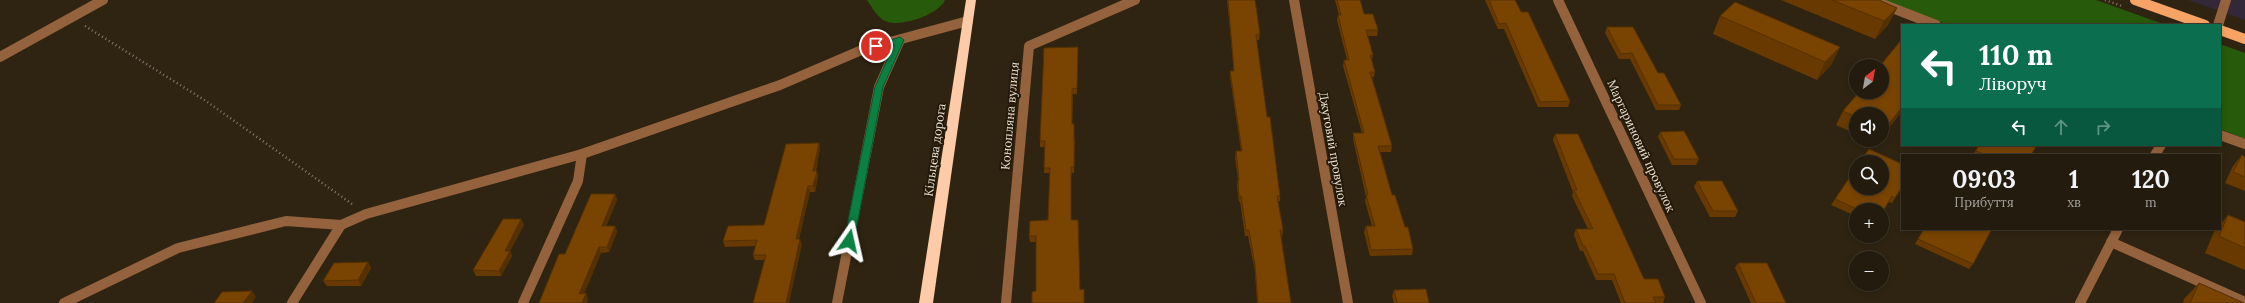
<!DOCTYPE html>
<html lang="uk">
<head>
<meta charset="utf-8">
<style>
  :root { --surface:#231b0d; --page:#2f281b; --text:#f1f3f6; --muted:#a3a19d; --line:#40392e }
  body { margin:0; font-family:Lora,serif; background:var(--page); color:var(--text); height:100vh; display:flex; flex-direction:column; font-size:15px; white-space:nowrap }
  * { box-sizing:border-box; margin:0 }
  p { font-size:13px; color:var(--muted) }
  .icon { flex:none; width:22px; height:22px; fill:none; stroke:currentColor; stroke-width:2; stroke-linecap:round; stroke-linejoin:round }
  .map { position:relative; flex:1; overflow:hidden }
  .side { position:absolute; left:1901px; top:154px; width:320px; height:76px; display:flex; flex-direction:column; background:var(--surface); border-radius:0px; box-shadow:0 2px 6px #0003,0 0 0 1px var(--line) }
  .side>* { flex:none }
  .top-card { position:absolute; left:1901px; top:24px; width:320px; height:122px; border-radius:0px; box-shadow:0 2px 6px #0003,0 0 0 1px var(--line); background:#0b6e4f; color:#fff; overflow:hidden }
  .needle { width:26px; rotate:31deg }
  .fabs { position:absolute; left:1849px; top:59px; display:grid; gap:8px }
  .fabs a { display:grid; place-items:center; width:40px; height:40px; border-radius:50%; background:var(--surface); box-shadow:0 2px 6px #0003,0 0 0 1px var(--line); font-size:20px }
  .pin { position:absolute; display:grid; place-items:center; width:34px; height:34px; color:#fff; margin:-17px; border:2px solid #fff; border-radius:50%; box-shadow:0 1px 4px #0007 }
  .me { position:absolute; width:44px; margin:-22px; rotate:11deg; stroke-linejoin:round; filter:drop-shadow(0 0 3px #0008) }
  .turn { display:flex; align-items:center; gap:14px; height:84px; padding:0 12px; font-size:18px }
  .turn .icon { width:52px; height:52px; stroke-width:2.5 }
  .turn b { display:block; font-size:28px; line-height:34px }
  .lanes { display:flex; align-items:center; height:38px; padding:0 12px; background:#0003; justify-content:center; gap:20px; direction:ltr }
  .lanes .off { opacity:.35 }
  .eta { display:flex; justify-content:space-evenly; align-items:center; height:68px; text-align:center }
  .eta b { font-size:24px; font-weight:800; line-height:28px }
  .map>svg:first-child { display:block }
  .industrial { fill:#332837 }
  .green { fill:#275a0b }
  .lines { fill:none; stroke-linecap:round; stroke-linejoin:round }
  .path { stroke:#837a6a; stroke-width:2.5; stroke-dasharray:1 3; stroke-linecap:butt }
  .minor { stroke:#94623d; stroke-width:10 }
  .major { stroke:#f6a365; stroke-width:10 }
  .highway { fill:#fecba8; fill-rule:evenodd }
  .wall { fill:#683a01 }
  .shaded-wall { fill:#553001 }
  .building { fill:#794401; stroke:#553001 }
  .route { fill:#0b8043; stroke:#07532c }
  .labels { text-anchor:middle; stroke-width:4; stroke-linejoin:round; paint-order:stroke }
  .street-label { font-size:12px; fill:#e9e2d6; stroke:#251a07 }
</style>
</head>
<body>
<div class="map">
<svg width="2245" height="303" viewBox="0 0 2245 303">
  <rect width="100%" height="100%" fill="#2f2411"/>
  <!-- industrial -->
  <path class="industrial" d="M2188,0H2245V20L2197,3Z"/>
  <!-- green -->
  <g class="green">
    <path d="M867,0H945C939,15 899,28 885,21C877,17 872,7 867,0Z"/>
    <path d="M1883,0H2096L2166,25H1948Z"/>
    <path d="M2220,44L2245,53V139L2220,129Z"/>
  </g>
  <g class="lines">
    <!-- path -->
    <g class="path">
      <path d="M2105,0L2122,6"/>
      <path d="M85,26L206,101L352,204"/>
    </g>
    <!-- minor -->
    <g class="minor">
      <path d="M1294,0L1348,303"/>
      <path d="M1558,0L1701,303"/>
      <path d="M1872,0L1936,25"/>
      <path d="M2218,25L2226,0"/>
      <path d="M0,57L103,0"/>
      <path d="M2220,135L2245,144"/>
      <path d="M2155,155L2161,145"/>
      <path d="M2111,242L2245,302"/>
      <path d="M64,303L178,248L286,221L341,225L366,214L582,154L780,85L864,49L968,21"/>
      <path d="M292,303L341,225"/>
      <path d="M523,303L578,181L582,154"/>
      <path d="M837,303L879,87L900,40"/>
      <path d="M1006,303L1029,46L1135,0"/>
      <path d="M2080,303L2118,229"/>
    </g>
    <!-- major -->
    <g class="major">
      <path d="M2135,0L2205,25"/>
      <path d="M2220,30L2245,39"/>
    </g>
    <!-- highway -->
    <path class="highway" d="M966,0H976L933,303H919Z"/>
  </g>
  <!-- wall -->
  <g class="wall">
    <path d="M1227,0H1255L1260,34L1259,40H1256L1267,117L1280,196V201H1278L1283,230L1282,236H1281L1291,303H1257L1255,271L1248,236H1245L1240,202H1239L1237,186L1238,180L1235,157L1236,151H1241L1230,77V71H1234Z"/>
    <path d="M1335,0H1360L1364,14L1378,30L1377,36H1367L1373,55L1372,60L1375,72L1374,77H1372L1392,146L1391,152H1380L1392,195L1413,249L1412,255L1370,256L1364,232L1366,226H1372L1365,201L1366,197L1353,139V133H1362L1343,66L1344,60H1347L1337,20L1338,15H1339Z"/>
    <path d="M1485,0H1515L1521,12L1570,101L1568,107H1538L1504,29H1498Z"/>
    <path d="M1781,0H1879L1897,8L1888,25L1875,39Z"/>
    <path d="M1720,16L1840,47L1831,65L1817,80L1713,34Z"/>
    <path d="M1607,27L1658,73L1681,105L1679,110H1656L1630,59H1619L1605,33Z"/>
    <path d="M1902,39V111L1882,137V114H1856V134L1836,125L1843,111Z"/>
    <path d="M1078,47L1077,94H1073L1072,124L1075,142L1074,173H1072L1036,291V242H1030L1029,236L1048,220L1050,173H1044L1045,147H1040V141Z"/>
    <path d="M1660,132L1699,159L1696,165H1672L1658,137Z"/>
    <path d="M1555,134L1644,279L1665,297L1663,303H1621L1612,280H1596L1583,251H1580L1574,235L1576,229H1588L1572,196L1573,192L1553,140Z"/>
    <path d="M1870,140H1880L1877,143Z"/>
    <path d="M819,143L820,148L816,171H817L818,176L815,192H810L799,239L802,245L764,260H755L753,255L756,246L725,247L723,241L764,225Z"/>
    <path d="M1979,145L2031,155H1973Z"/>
    <path d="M2242,155L2245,157V191L2225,183L2233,166Z"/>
    <path d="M1697,181L1738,211L1735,217H1710L1694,187Z"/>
    <path d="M1902,187L1892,203L1889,202L1882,210H1856V216L1831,205L1835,199Z"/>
    <path d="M615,194L617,200L606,226H615L617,232L609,252L601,253L584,294L586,293L588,299L587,303H539L565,254Z"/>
    <path d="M2228,215L2245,222V270L2205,253L2214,232L2216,229H2220V225Z"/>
    <path d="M521,219L524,225L510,251L512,256L501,276H476L473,270Z"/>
    <path d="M1924,229L1973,264L1969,269L1915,244Z"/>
    <path d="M368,262L371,268L361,286H327L323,281Z"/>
    <path d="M1738,263L1786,303H1751L1735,268Z"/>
    <path d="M2199,283L2244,303H2183L2184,299Z"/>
    <path d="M1394,290L1429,303H1394L1392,296Z"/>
  </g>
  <!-- shaded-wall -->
  <g class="shaded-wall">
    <path d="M1897,8L1888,25L1875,39L1884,21Z"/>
    <path d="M1840,47L1831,65L1817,80L1825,62Z"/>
    <path d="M1902,107V111L1882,137V135L1885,129Z"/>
    <path d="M819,143L820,148L814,176L813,171Z"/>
    <path d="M817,171L818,176L815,192L813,186Z"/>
    <path d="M808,186L810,192L797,245L796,239Z"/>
    <path d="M615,194L617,200L604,232L602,226Z"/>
    <path d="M521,219L524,225L510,251L512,256L501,276L499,271L505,251Z"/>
    <path d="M615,226L617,232L609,252L607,247Z"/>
    <path d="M800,239L802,245L789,303H786Z"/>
    <path d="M599,247L601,253L582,299L579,294Z"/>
    <path d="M368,262L371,268L361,286L358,280Z"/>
    <path d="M252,291L256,297L252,303H243Z"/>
    <path d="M586,293L588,299L587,303H582Z"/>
  </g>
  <!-- building -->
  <g class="building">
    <path d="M1228,0H1255L1260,34L1256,35L1267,117H1270L1280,196H1277L1283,230H1280L1291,303H1258L1255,265L1249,230H1246L1241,196H1239L1238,180H1239L1236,151H1242L1230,71H1234Z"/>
    <path d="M1337,0H1360L1364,14H1373L1378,30H1366L1373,55H1370L1375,72H1370L1392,146H1378L1392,195H1395L1405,227H1408L1413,249L1371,250L1366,226H1375L1366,195H1368L1353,133H1364L1344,60H1349L1338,15H1341Z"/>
    <path d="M1489,0H1515L1521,12H1528L1570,101L1540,102L1506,23L1499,24Z"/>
    <path d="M1832,0H1879L1897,8L1884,21Z"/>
    <path d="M1735,2L1840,47L1825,62L1720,16Z"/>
    <path d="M1607,27H1633L1658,73H1664L1681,105H1658L1632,53L1621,54Z"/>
    <path d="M1902,39V107L1885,129L1882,128V114H1856V117L1843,111L1859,92H1882V66H1880Z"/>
    <path d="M1078,47L1077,88L1072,89V124H1074V167H1071V220H1078L1080,290L1084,289V303H1032V292L1036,291V236H1029L1030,221L1048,220L1050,168H1044L1045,141H1040L1044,48Z"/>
    <path d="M1684,131L1699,159H1674L1660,132Z"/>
    <path d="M1555,134H1578L1644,279H1658L1665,297H1653L1656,303H1625L1614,274H1598L1585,246H1583L1576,229H1593L1574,190H1577Z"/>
    <path d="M819,143L813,171H817L813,186H808L796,239H800L786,303H753L766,255H753L757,240L723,241L728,226L764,225L786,144Z"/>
    <path d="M1979,145H2037L2031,155H1987L1976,151Z"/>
    <path d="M1869,149L1902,164V187L1895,198L1892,196L1882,213V210H1859L1835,199L1856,168V188H1882V162H1860Z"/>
    <path d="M2242,155L2245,157V177L2233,172Z"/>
    <path d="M1697,181H1722L1738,211H1713Z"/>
    <path d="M591,194H615L602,226H615L607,247H599L579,294L586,293L582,303H539L559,254H565Z"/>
    <path d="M2228,215L2245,222V248L2219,236Z"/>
    <path d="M503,219H521L505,251H510L499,271L473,270Z"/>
    <path d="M1924,229H1992L1973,264L1918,239Z"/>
    <path d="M368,262L358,280L323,281L334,263Z"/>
    <path d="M1738,263H1767L1786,303H1756Z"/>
    <path d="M2199,283L2244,303H2190Z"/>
    <path d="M1426,289L1429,303H1397L1394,290Z"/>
    <path d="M252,291L243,303H214L222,292Z"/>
  </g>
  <!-- route -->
  <path class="route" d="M900,37L904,40L883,87L854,241L849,245L844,241L875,87L894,44L876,49L872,46Z"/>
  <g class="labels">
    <!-- street labels -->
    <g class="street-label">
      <text transform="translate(1010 116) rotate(-85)" y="4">Конопляна вулиця</text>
      <text transform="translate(1641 146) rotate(65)" y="4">Маргариновий провулок</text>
      <text transform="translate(1333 149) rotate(80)" y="4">Джутовий провулок</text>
      <text transform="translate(935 150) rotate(-82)" y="4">Кільцева дорога</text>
    </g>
  </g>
</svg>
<div class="fabs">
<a><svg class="needle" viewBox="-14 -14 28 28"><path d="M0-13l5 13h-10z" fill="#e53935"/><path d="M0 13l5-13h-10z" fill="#a3a19d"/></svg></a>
<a><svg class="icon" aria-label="sound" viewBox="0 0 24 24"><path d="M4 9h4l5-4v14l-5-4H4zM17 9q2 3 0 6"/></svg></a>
<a><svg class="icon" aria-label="search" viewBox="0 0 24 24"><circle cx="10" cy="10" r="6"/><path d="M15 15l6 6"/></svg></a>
<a>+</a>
<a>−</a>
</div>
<div class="pin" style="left:876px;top:46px;background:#d93025"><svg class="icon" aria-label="arrive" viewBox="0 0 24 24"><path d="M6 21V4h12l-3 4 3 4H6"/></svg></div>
<svg class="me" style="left:849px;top:241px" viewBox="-20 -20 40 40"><path d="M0-17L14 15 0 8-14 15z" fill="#0b8043" stroke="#fff" stroke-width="4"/></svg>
<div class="top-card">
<div class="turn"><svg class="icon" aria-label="left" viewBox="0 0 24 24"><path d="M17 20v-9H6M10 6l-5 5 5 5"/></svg><div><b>110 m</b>Ліворуч</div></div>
<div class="lanes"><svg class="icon" aria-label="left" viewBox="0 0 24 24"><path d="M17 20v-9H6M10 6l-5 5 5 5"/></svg><svg class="icon off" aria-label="ahead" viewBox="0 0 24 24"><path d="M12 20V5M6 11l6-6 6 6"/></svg><svg class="icon off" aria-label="right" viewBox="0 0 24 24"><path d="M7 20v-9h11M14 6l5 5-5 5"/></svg></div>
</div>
<section class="side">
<div class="eta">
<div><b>09:03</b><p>Прибуття</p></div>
<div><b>1</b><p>хв</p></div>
<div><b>120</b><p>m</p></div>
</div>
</section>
</div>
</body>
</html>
